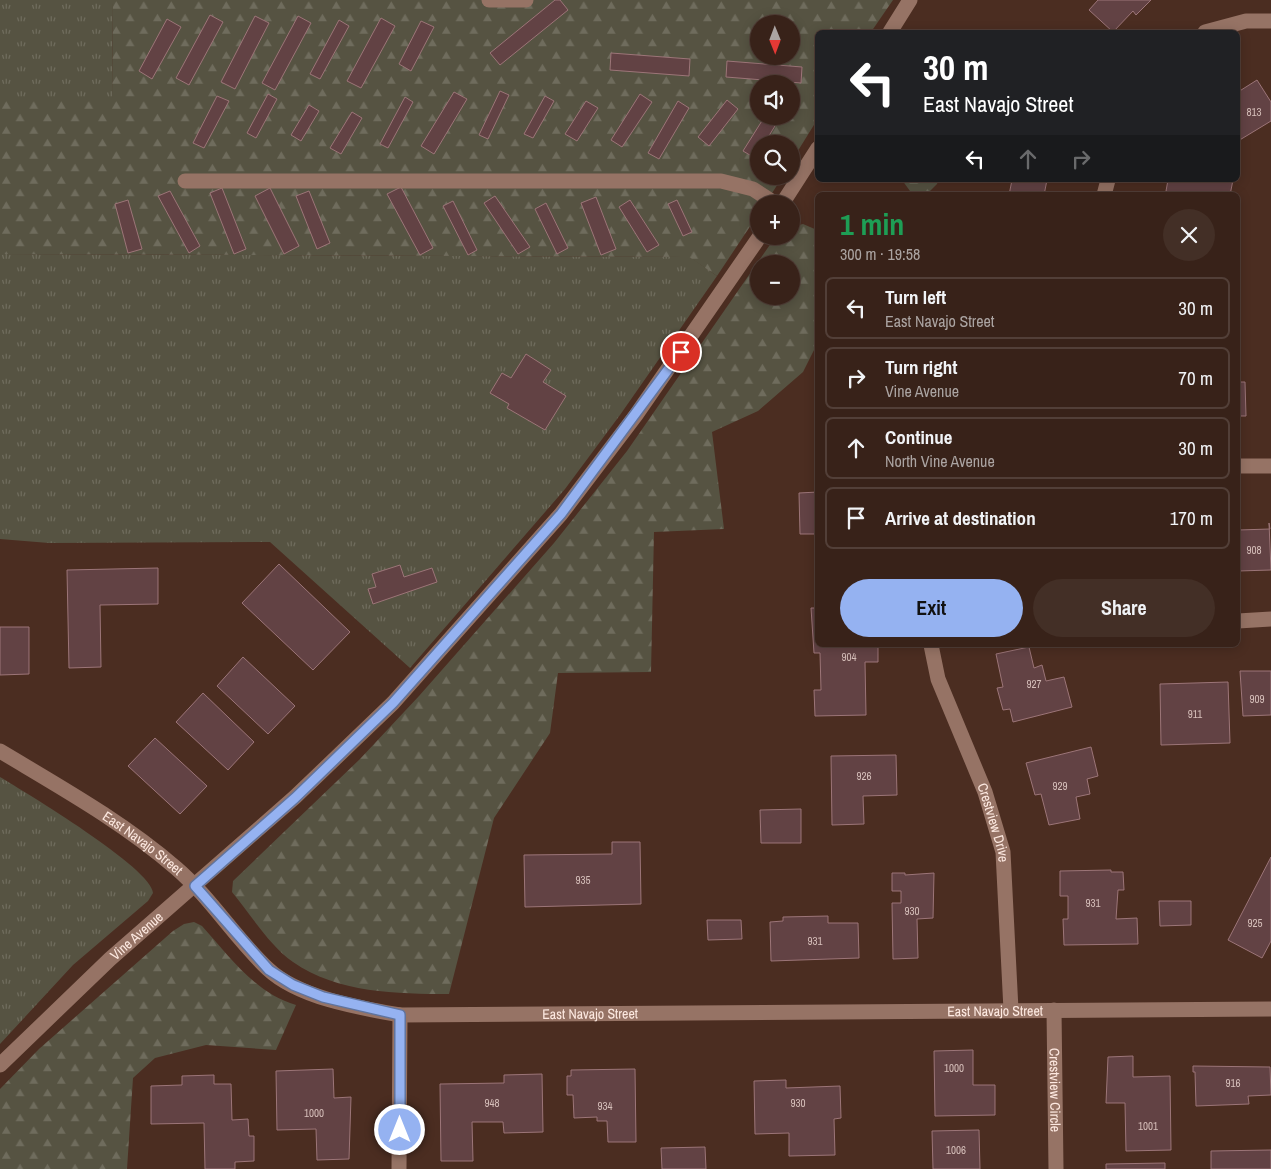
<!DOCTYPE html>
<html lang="en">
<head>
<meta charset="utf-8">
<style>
  :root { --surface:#382219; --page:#432f26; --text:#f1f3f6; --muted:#aba4a2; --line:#523f38; --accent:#95b2f1 }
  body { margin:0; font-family:"Archivo Narrow",sans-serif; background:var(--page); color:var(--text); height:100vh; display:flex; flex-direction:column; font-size:19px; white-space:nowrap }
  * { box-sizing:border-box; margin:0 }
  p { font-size:16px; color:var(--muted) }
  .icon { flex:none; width:28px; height:28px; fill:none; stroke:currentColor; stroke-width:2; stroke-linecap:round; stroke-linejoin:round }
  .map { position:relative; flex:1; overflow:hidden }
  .sheet { position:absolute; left:815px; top:192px; width:425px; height:455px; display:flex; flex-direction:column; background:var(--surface); border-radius:8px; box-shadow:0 2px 12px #0003,0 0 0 1px var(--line) }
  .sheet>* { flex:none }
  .top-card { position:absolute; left:815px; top:30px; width:425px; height:152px; border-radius:8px; box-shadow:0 2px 12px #0003,0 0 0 1px var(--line); background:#202124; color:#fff; overflow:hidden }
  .needle { width:32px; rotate:179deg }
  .fabs { position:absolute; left:750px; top:15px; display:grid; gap:10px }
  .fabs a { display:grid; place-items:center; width:50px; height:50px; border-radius:50%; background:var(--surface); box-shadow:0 2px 12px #0003,0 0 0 1px var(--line); font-size:25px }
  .pin { position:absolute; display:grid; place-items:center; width:42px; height:42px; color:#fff; margin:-21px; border:2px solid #fff; border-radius:50%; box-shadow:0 1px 5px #0007 }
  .me { position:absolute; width:55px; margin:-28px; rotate:0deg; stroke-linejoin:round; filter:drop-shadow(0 0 4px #0008) }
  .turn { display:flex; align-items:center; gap:18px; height:105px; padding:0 25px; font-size:22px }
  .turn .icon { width:65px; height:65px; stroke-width:2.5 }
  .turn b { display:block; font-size:35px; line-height:42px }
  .lanes { display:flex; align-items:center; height:48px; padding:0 25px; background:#0003; justify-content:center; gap:25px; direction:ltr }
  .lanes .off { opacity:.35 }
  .round { display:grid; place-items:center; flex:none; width:52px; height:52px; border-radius:26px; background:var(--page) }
  .overview { display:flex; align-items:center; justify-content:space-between; height:85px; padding:0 25px }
  h1 { font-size:30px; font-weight:700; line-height:38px; color:#1e9e55 }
  .action { display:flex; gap:10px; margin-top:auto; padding:10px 25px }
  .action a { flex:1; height:58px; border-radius:30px; background:var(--accent); color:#111; font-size:20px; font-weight:700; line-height:58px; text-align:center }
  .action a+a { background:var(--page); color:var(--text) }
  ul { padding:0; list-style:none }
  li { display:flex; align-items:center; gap:15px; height:62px; margin:0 10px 8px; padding:0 15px; border:2px solid var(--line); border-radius:8px }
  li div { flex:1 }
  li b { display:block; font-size:19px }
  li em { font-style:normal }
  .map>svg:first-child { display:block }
  .grass { fill:url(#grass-tufts) }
  .forest { fill:url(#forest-firs); fill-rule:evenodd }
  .building { fill:#624244; stroke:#9c7578 }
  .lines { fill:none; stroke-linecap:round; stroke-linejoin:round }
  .minor { stroke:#967365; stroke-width:15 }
  .route-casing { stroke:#61749d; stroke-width:12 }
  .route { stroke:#95b2f1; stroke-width:9 }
  .labels { text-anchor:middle; stroke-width:5; stroke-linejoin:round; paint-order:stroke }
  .number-label { font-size:11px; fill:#d6bfba }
  .street-label { font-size:14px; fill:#fde9e1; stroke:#4b2d21 }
</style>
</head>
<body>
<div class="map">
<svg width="1271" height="1169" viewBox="0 0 1271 1169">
  <defs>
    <pattern id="grass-tufts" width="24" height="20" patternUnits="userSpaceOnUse" patternTransform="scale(1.25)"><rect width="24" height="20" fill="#565342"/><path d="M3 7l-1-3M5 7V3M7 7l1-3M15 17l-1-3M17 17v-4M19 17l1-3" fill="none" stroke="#6f6c5d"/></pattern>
    <pattern id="forest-firs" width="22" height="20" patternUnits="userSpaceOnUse" patternTransform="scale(1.25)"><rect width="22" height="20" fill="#565342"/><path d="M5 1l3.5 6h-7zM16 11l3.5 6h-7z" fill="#6f6c5d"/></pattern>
  </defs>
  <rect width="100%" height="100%" fill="#4b2d21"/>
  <!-- grass -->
  <g class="grass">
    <path d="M0,0H113L112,99H0Z"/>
    <path d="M0,254L690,257L717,276L620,415L565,489L410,668L270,542L49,543L0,539Z"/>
    <path d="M0,777C25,792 153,869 153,893L148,901L73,965L0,1044Z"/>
  </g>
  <!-- forest -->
  <g class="forest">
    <path d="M113,0H893L871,32H818L817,120L791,162V144H759V176H783L765,204H759V213L717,276L689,257L0,254V99H112ZM759,24H791V56H759ZM759,84H791V116H759Z"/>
    <path d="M902,180H938L937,184L927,194L910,191Z"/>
    <path d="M803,224L817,230V344L803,372L758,411L712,432L724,529L654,532L651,672L558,673L550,733L494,818L449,994C398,994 337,993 293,962C269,945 251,915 232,892L233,881L360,759L419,696L554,543L627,451L776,236H791V227ZM759,264H791V296H759Z"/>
    <path d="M194,922L202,926C229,956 255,993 296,1005L276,1050L206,1045L155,1058L133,1078L127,1169H0V1089L39,1049L173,931L184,924Z"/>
  </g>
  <!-- building -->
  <g class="building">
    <path d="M555,0H560L568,10L500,65L490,53Z"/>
    <path d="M1098,0H1151L1136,15L1133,11L1113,32L1089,10Z"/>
    <path d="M210,15L223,22L189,85L176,78Z"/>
    <path d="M255,16L269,23L235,89L221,82Z"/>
    <path d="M298,16L311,23L275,90L262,83Z"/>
    <path d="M381,18L395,26L361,88L347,81Z"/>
    <path d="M167,19L181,27L152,79L139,71Z"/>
    <path d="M339,20L349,26L320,79L310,74Z"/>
    <path d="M421,21L434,27L411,71L399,64Z"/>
    <path d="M611,53L690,59L689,76L610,70Z"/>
    <path d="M727,61L802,67L801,83L726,77Z"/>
    <path d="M1257,80L1271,102V121L1238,141V92Z"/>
    <path d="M500,91L509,95L488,139L479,135Z"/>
    <path d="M454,92L467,99L434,154L421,146Z"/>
    <path d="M268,94L277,99L256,138L247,133Z"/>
    <path d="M640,94L652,102L622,147L611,140Z"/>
    <path d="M217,96L229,101L204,148L193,143Z"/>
    <path d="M545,96L554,101L533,138L524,134Z"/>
    <path d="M405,97L413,102L388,148L380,144Z"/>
    <path d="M727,100L738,109L709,146L698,137Z"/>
    <path d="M586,101L598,108L577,141L565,134Z"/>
    <path d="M678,101L689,108L659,159L648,153Z"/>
    <path d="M309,105L319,111L301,141L291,135Z"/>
    <path d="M352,112L362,118L341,154L330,148Z"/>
    <path d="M765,116H781L764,144H759V152L755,158L743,151Z"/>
    <path d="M1012,180H1047L1044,195H1009Z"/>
    <path d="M1168,180H1233L1230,195H1179L1166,191Z"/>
    <path d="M401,187L433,248L420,255L387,194Z"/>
    <path d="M222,188L246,249L234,254L210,193Z"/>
    <path d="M270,188L299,246L284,254L255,196Z"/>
    <path d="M170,191L200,246L189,253L158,196Z"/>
    <path d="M309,191L330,243L317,249L296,196Z"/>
    <path d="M495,196L530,247L518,254L484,203Z"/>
    <path d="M596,197L616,249L601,255L581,203Z"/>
    <path d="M128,200L142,249L128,253L115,204Z"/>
    <path d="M630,200L659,245L647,252L619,207Z"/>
    <path d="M677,200L692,232L683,236L668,204Z"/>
    <path d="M453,201L477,250L468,255L443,206Z"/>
    <path d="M546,203L568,248L557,254L535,209Z"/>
    <path d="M526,354L551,370L543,382L566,396L545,430L507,408L509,404L490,393L502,373L511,378Z"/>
    <path d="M1238,382H1245L1246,416H1238Z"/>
    <path d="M818,492V534H800L799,493Z"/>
    <path d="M1269,523L1271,570L1238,571V530L1270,529Z"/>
    <path d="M279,564L350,632L313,670L242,603Z"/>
    <path d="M400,565L404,577L432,568L437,582L373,604L368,589L376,587L372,574Z"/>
    <path d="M158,568V604L100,605L101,667L69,668L67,570Z"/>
    <path d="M811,608H818V645H878V662H865L866,715L815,716L814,690H821L820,653H814Z"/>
    <path d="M0,627H29V674L0,675Z"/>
    <path d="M1029,647L1034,668L1042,665L1046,681L1064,677L1072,707L1013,722L1010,709L1003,710L997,688L1003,687L996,654Z"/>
    <path d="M243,657L295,706L268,734L217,686Z"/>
    <path d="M1240,671H1271V715L1243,716Z"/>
    <path d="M1228,682L1230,743L1161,745L1160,684Z"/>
    <path d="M203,693L254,742L228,770L176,722Z"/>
    <path d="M155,738L207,786L180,814L128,766Z"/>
    <path d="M1091,747L1098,776L1087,779L1090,794L1076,797L1080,819L1049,825L1041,794L1035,795L1026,763Z"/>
    <path d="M896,755L897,795L863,796L864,824L832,825L831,756Z"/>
    <path d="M801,809V843H761L760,810Z"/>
    <path d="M612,842H640L641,904L525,907L524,855L612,854Z"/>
    <path d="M1271,857V941L1262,958L1228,940Z"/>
    <path d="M1111,870V872H1123L1124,890H1118L1116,919L1137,918L1138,944L1064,945L1063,919H1068V896H1060V871Z"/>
    <path d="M892,873H905V875L934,873L933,918L917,919L918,958L893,959L892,903H901V891H892Z"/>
    <path d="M1159,901H1191V925L1160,926Z"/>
    <path d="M828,916V923H858L859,958L771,961L770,922L783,921V917Z"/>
    <path d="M707,920H741L742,939L708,940Z"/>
    <path d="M973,1050V1085H995V1115L935,1116L934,1051Z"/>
    <path d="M1133,1056V1077L1170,1076L1171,1150L1126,1151L1125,1103H1106L1108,1057Z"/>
    <path d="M1193,1066L1270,1067L1271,1095L1248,1096L1249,1104L1196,1106L1195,1072H1193Z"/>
    <path d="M333,1069L334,1098L351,1097L349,1159L317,1160L316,1129L277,1130L276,1071Z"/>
    <path d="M635,1069L636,1142H608L607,1121H597V1117L574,1118L573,1095H567V1076H571V1070Z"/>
    <path d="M542,1074L543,1132L504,1133L503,1122H472L473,1161H441L440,1084L504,1083V1075Z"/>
    <path d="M214,1075V1084H231L232,1120L248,1119L249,1136H254V1161L235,1162V1169H205L204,1123L151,1124V1086L182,1085V1076Z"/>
    <path d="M786,1080V1088L840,1086L841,1118L834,1119L835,1155L789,1156V1133L755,1134L754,1081Z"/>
    <path d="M979,1130L980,1169H933L932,1131Z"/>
    <path d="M705,1147L706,1169H662L661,1148Z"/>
    <path d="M1271,1150V1169H1211V1151Z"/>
    <path d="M1165,1163V1169H1106V1164Z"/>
  </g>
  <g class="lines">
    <!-- minor -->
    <g class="minor">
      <path d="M489,0H526"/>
      <path d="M890,32L910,0"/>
      <path d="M1205,32L1246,21H1271"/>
      <path d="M185,181H721L753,189L776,204"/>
      <path d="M1104,195L1108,180"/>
      <path d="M782,204L818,148"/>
      <path d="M1238,466H1271"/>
      <path d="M1238,621L1271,619"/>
      <path id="s1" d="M931,645L938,679L985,792L1003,852L1011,1010"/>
      <path id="s2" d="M0,751C60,787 123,822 176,868C211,898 235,938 268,969C299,998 360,1008 400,1015L1271,1009"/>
      <path id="s3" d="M1054,1010L1056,1169"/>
      <path id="s4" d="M0,1065L110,959L295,797L393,703L561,514L636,415L760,236"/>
      <path d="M399,1169L400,1015"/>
    </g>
  </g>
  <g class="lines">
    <defs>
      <path id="route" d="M400,1130V1015L323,997L293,985L269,970L195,886L295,798L393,703L561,514L681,352"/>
    </defs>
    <!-- route casing -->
    <use href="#route" class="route-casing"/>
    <!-- route -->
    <use href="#route" class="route"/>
  </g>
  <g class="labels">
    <!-- number labels -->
    <g class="number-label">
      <text x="1254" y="116">813</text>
      <text x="1254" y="554">908</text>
      <text x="849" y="661">904</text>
      <text x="1034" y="688">927</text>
      <text x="1257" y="703">909</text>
      <text x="1195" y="718">911</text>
      <text x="864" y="780">926</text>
      <text x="1060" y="790">929</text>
      <text x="583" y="884">935</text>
      <text x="1093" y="907">931</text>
      <text x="912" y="915">930</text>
      <text x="1255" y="927">925</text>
      <text x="815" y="945">931</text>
      <text x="954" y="1072">1000</text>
      <text x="1233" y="1087">916</text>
      <text x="492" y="1107">948</text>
      <text x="798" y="1107">930</text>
      <text x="605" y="1110">934</text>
      <text x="314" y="1117">1000</text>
      <text x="1148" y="1130">1001</text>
      <text x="956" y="1154">1006</text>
    </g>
    <!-- street labels -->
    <g class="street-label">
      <text dy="5" stroke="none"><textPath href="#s1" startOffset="189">Crestview Drive</textPath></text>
      <text dy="5" stroke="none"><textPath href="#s2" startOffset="170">East Navajo Street</textPath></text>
      <text dy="5" stroke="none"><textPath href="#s4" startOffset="188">Vine Avenue</textPath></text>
      <text dy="5" stroke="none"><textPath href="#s2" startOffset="1085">East Navajo Street</textPath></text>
      <text dy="5" stroke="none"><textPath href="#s2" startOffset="680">East Navajo Street</textPath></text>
      <text dy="5" stroke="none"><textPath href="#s3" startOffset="80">Crestview Circle</textPath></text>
    </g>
  </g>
</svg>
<div class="fabs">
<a><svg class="needle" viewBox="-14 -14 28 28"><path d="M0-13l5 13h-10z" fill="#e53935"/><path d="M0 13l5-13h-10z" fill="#aba4a2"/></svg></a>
<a><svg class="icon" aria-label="sound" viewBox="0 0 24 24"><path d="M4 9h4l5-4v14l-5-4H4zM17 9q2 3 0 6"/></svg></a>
<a><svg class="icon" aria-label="search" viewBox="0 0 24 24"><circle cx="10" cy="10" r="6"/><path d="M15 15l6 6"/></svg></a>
<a>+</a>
<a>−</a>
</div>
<div class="pin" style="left:681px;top:352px;background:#d93025"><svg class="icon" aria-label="arrive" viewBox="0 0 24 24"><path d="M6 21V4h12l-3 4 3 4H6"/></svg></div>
<svg class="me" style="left:400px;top:1130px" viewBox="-20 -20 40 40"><circle r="17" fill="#95b2f1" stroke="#fff" stroke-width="3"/><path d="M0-11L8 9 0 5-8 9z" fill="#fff"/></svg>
<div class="top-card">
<div class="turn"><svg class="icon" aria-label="left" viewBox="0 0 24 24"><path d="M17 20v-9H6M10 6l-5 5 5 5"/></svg><div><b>30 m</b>East Navajo Street</div></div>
<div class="lanes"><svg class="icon" aria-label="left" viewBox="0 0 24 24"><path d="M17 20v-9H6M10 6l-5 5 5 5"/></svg><svg class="icon off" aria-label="ahead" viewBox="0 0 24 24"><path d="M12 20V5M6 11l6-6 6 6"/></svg><svg class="icon off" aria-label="right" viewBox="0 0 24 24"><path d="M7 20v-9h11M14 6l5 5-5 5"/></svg></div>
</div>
<section class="sheet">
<div class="overview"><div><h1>1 min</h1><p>300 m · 19:58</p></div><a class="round"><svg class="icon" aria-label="close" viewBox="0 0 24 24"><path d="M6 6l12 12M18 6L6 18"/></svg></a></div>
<ul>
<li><svg class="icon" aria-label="left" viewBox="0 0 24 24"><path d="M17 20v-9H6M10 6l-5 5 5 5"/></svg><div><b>Turn left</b><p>East Navajo Street</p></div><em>30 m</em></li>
<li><svg class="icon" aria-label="right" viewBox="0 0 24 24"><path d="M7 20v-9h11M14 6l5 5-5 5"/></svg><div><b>Turn right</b><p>Vine Avenue</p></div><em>70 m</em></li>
<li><svg class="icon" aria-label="ahead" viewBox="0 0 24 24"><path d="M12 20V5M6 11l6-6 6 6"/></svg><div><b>Continue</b><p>North Vine Avenue</p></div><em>30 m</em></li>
<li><svg class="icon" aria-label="arrive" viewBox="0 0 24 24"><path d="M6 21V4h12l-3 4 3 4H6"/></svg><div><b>Arrive at destination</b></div><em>170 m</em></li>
</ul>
<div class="action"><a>Exit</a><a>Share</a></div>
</section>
</div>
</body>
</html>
